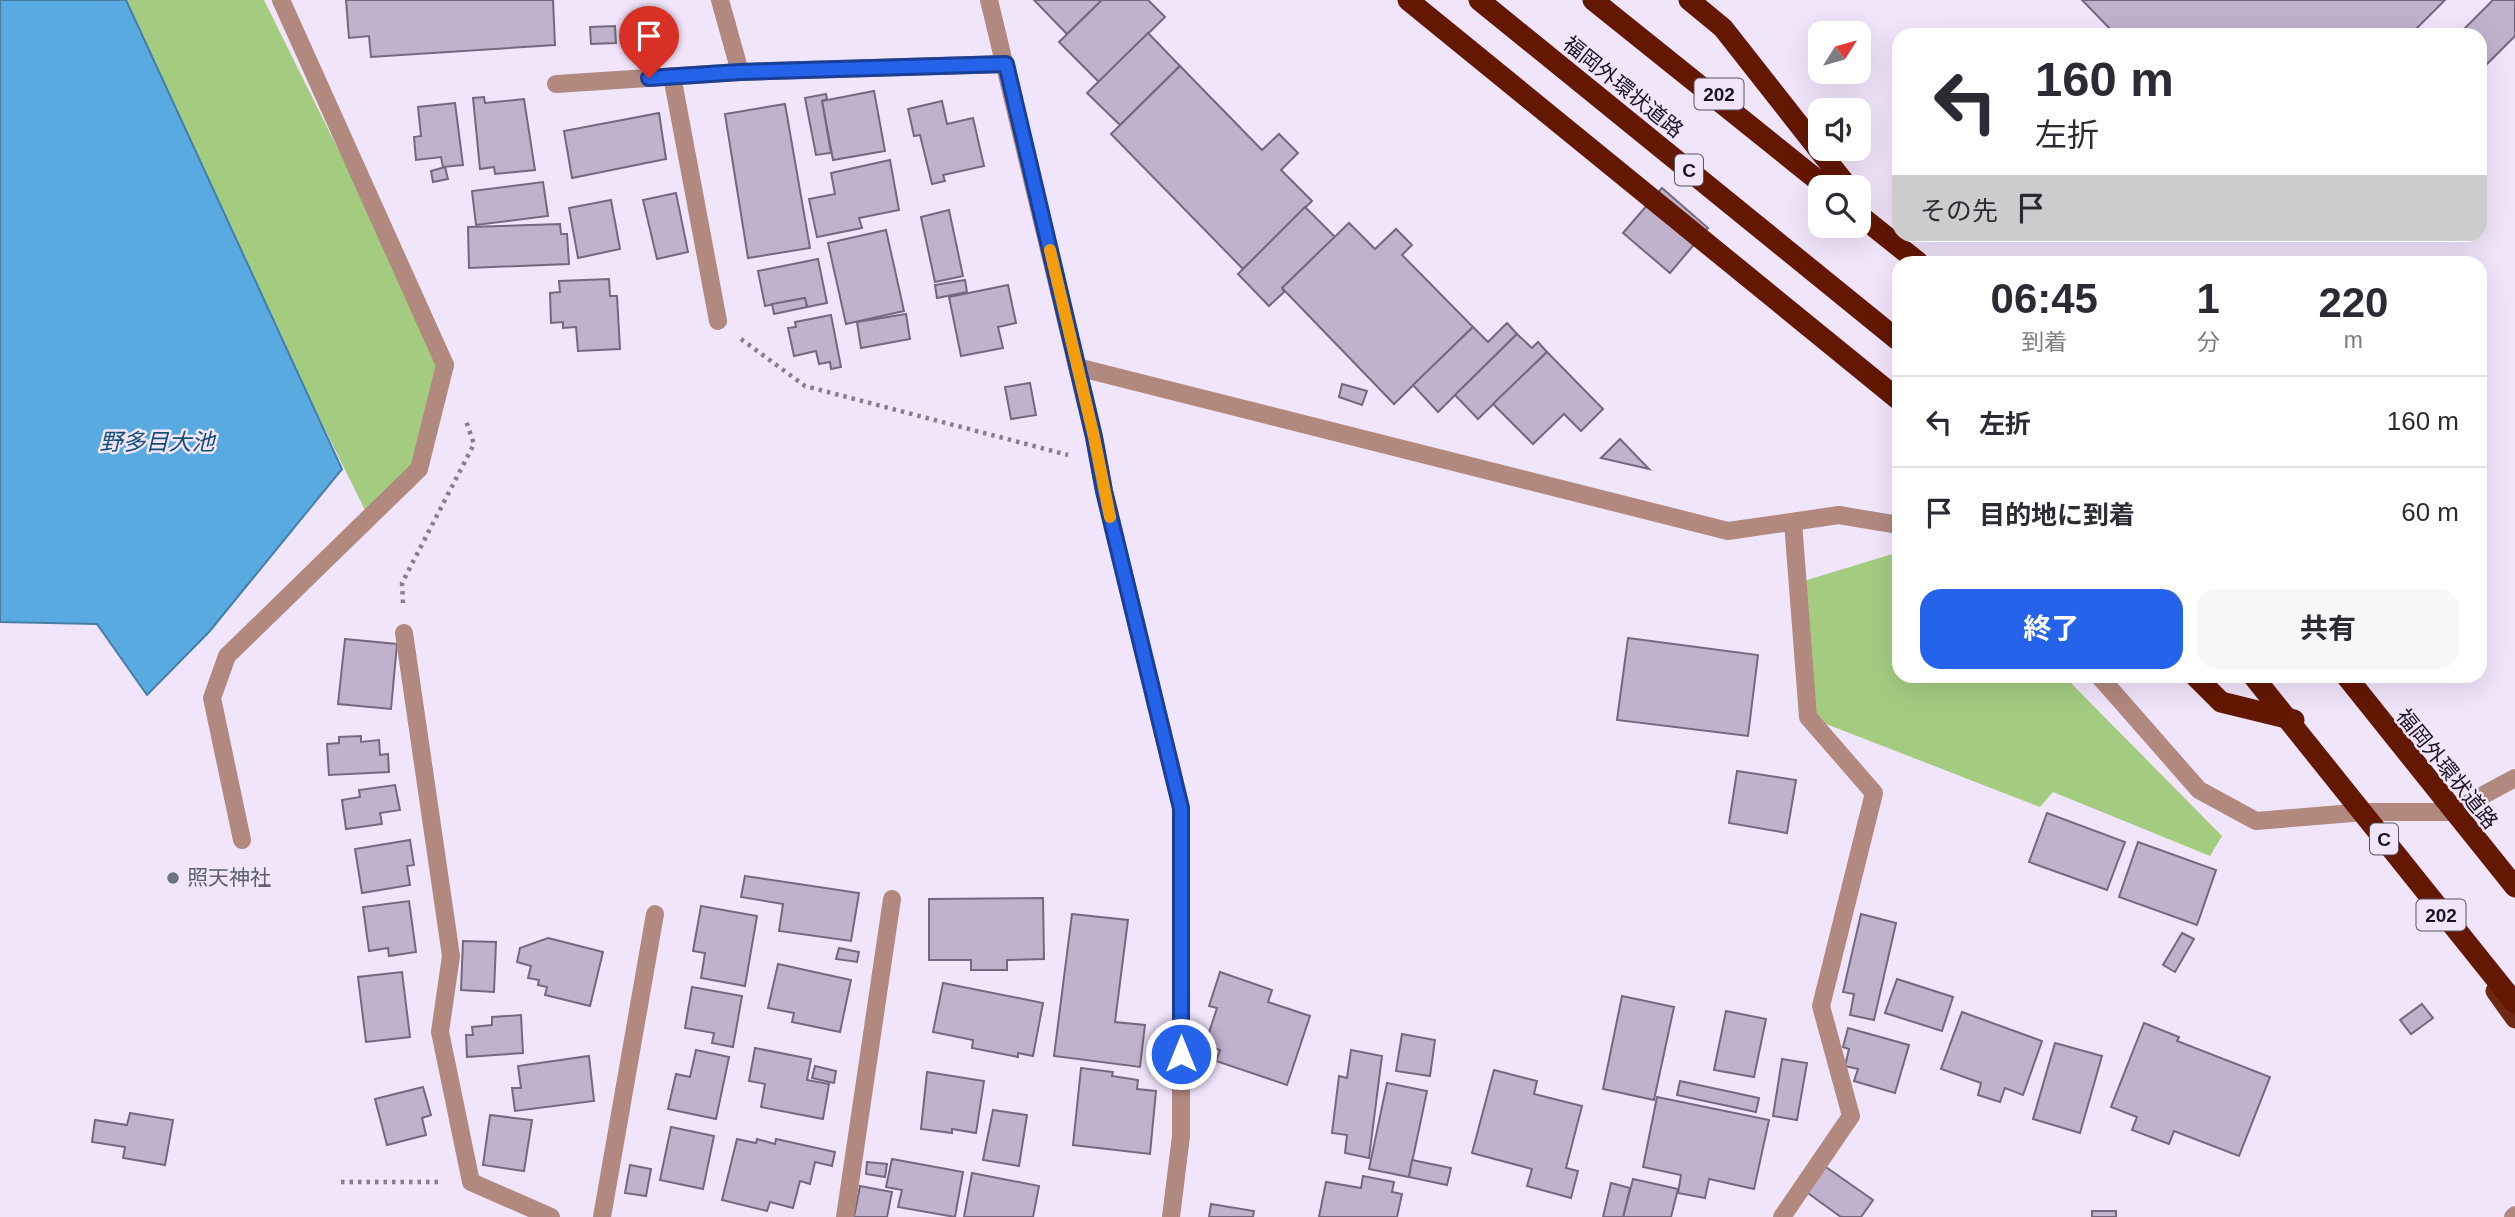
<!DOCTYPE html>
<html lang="ja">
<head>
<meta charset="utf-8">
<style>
  :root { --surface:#fff; --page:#f7f7f7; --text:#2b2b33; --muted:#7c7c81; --line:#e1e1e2; --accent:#2563eb }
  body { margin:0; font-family:Arial,"Noto Sans JP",sans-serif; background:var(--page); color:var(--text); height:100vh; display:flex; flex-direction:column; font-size:26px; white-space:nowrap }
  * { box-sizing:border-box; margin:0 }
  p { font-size:23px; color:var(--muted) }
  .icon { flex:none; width:38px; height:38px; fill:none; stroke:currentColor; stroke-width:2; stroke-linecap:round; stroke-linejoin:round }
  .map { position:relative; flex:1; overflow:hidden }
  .panel { position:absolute; left:1892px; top:256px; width:595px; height:427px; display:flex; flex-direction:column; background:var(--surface); border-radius:21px; box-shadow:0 7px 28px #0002 }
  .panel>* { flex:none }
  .hud { position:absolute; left:1892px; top:28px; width:595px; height:214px; border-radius:21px; box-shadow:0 7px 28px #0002; background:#fff; color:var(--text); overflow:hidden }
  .needle { width:46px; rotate:53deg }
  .buttons { position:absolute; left:1808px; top:21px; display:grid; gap:14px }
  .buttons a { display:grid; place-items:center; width:63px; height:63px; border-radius:14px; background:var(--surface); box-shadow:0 7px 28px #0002; font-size:35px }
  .pin { position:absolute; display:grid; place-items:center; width:60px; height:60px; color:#fff; margin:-72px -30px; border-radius:50% 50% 50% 0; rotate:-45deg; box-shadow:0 0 7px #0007 }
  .pin .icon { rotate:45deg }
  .me { position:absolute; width:77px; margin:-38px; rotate:0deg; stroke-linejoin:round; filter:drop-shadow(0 0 5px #0008) }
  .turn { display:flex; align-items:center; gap:24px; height:147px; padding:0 28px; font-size:32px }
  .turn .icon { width:91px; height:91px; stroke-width:2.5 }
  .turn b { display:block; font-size:49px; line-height:60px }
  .then { display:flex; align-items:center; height:66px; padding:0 28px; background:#0003; gap:14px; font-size:26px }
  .eta { display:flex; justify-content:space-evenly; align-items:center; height:119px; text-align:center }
  .eta b { font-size:42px; font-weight:700; line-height:49px }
  .primary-button { display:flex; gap:14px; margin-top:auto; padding:14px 28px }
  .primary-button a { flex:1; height:80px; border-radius:21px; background:var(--accent); color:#fff; font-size:28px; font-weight:700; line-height:80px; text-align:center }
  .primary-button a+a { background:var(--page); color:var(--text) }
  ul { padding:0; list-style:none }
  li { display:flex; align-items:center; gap:21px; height:91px; padding:0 28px; border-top:2px solid var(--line) }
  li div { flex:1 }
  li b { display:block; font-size:26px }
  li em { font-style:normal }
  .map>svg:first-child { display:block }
  .green { fill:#a4cc81 }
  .water { fill:#5aaae2; stroke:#467da7; stroke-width:2 }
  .building { fill:#c0b1cd; stroke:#746780; stroke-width:2 }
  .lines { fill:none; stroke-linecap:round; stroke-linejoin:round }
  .path { stroke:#867e8f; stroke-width:4.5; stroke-dasharray:3.5 5; stroke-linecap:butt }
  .service { stroke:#b1897f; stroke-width:18 }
  .minor { stroke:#b1897f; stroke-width:18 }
  .tertiary { stroke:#b1897f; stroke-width:18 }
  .trunk { stroke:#6f2814; stroke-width:19 }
  .motorway { stroke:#641701; stroke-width:21 }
  .motorway-bridge { stroke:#641701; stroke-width:21 }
  .route-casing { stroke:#184099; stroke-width:18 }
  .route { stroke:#2563eb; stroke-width:12 }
  .slow { stroke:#f59e0b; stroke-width:12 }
  .worship-dot { fill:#6b7280; stroke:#f1e5fc; stroke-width:2.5 }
  .labels { text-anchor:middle; stroke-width:5; stroke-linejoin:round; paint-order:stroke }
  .shield { fill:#f1e5fc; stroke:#5a5361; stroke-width:2 }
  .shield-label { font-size:19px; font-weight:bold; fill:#19141e }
  .street-label { font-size:21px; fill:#19141e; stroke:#f1e5fc }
  .worship-label { font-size:21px; fill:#5b616d; stroke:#f1e5fc; text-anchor:start }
  .water-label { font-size:23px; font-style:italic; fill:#145076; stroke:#f1e5fc }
</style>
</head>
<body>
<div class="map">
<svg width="2515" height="1217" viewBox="0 0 2515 1217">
  <rect width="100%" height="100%" fill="#f1e5fc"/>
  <!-- green -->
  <g class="green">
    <path d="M111,0H264L445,365L417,471L369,518Z"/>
    <path d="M1899,552V676H2064L2222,836L2210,856L2053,792L2040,807L1808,717L1797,583Z"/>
  </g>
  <!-- water -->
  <path class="water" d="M0,0H126L342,469L209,632L147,695L97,624L0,622Z"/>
  <!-- building -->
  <g class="building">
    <path d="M346,0H553L555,45L371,57L369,36L349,38Z"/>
    <path d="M1034,0H1102L1067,34Z"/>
    <path d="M1102,0H1148L1165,17L1099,82L1059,42Z"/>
    <path d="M2082,0H2445L2410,35H2116Z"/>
    <path d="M2493,0H2515V36L2480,71V35H2458Z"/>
    <path d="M615,26L616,43L591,44L590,27Z"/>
    <path d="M1148,33L1180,66L1120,125L1087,93Z"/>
    <path d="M1180,66L1262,150L1279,134L1298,153L1281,170L1312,201L1243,269L1111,134Z"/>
    <path d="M874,91L885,151L833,160L822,101Z"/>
    <path d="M826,94L827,99L822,101L831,153L816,155L805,98Z"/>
    <path d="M484,97L485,103L524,99L535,170L495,174L494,167L480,169L473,98Z"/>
    <path d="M942,101L947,124L973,118L984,166L943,175L945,181L932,184L920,135L914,136L908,109Z"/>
    <path d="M455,103L463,165L443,167L441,157L416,160L414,137L421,136L418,107Z"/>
    <path d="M785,104L810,248L748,258L725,114Z"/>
    <path d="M659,113L666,159L572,178L564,131Z"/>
    <path d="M890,160L899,210L859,218L862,228L817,237L809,199L835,194L831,173Z"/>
    <path d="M445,167L448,179L433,182L431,171Z"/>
    <path d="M543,182L548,216L476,225L472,191Z"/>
    <path d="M1662,188L1708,228L1670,273L1623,233Z"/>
    <path d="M676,193L688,252L657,259L643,200Z"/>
    <path d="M611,200L620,249L578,258L569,208Z"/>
    <path d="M1305,207L1335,237L1282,288L1284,292L1269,306L1238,274Z"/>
    <path d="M949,210L963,276L935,282L921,217Z"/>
    <path d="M1349,223L1375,249L1396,229L1412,245L1402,255L1473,327L1394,404L1282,288Z"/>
    <path d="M560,224L561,234H567L569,264L469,268L468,227Z"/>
    <path d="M886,230L904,311L846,324L828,243Z"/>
    <path d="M818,259L827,303L807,307L805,298L765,306L758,271Z"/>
    <path d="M609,279L610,296H617L620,349L578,351L576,327L563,328V322L551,323L550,293L560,292L559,281Z"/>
    <path d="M965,280L967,292L937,298L935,285Z"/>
    <path d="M1008,285L1016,323L998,327L1003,348L961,356L949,297Z"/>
    <path d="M805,298L807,307L774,314L772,304Z"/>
    <path d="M906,314L910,339L861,348L857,322Z"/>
    <path d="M831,315L841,367L831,369L830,362L819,364L816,351L794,356L788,328L796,327L795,322Z"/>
    <path d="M1507,323L1517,334L1438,412L1413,385L1473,327L1488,342Z"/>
    <path d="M1517,334L1532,348L1538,342L1547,352L1478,419L1455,395Z"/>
    <path d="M1547,352L1603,409L1581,431L1564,414L1533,444L1493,404Z"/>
    <path d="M1030,383L1036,415L1011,419L1005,387Z"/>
    <path d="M1342,384L1367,391L1362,405L1339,397Z"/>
    <path d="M1620,439L1649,469L1601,458Z"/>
    <path d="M1628,638L1758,655L1748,736L1617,720Z"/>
    <path d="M345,639L397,644L391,709L338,704Z"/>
    <path d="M361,736V742L379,740L380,755L388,754L389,772L329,775L327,744L339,743V737Z"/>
    <path d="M1737,771L1796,780L1787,833L1729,823Z"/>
    <path d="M395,785L400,810L380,813L382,824L346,829L342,800L360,797L359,790Z"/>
    <path d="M2047,813L2125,842L2107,890L2029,862Z"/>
    <path d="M410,840L414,865L407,866L410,885L362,893L355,849Z"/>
    <path d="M2138,842L2216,870L2197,925L2119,897Z"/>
    <path d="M745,876L859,893L851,941L779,931L783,904L741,897Z"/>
    <path d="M1043,898L1044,959L1007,960V970H971V960H929V899Z"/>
    <path d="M409,901L416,952L389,956L388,948L369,951L363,907Z"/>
    <path d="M701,906L757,916L745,986L701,978L705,953L693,951Z"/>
    <path d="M1072,914L1128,920L1115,1022L1145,1025L1140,1067L1054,1056Z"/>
    <path d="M1861,914L1896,923L1874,1020L1850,1015L1854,994L1843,992Z"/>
    <path d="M2182,933L2194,939L2175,972L2163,965Z"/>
    <path d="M548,938L603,952L590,1006L545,995L547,987L538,985L539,980L528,978L531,966L517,962L520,948Z"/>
    <path d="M463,941L496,942L494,992L461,990Z"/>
    <path d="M839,948L859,952L857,962L836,959Z"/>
    <path d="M778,964L851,980L840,1032L792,1022L794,1013L768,1008Z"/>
    <path d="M402,972L410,1037L366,1042L358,977Z"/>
    <path d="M1220,972L1272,990L1268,1002L1310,1016L1287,1085L1216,1061L1220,1050L1205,1045L1217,1008L1209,1006Z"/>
    <path d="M1897,979L1953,997L1942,1031L1885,1013Z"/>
    <path d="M943,983L1043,1003L1033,1056L1018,1053V1057L972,1048L973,1040L933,1032Z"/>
    <path d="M692,987L742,996L733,1047L712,1043L714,1033L685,1028Z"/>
    <path d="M1622,996L1674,1007L1654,1100L1603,1089Z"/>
    <path d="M2422,1004L2433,1018L2411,1034L2400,1020Z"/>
    <path d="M1726,1011L1766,1019L1754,1077L1714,1070Z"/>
    <path d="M1962,1012L2042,1041L2023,1095L2005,1088L2000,1102L1978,1095L1981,1083L1941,1069Z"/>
    <path d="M521,1015L523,1053L467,1057L466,1035H473L472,1027L492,1025V1017Z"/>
    <path d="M2144,1023L2179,1037L2177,1041L2270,1077L2239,1156L2174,1131L2169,1144L2132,1130L2137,1117L2111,1107Z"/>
    <path d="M1848,1028L1909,1045L1895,1093L1854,1081L1858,1069L1845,1066L1849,1049L1843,1047Z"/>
    <path d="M1402,1034L1435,1040L1430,1076L1396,1071Z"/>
    <path d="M2055,1043L2102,1056L2080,1133L2033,1119Z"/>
    <path d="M755,1048L811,1059L807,1080L829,1084L823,1119L761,1107L765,1084L749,1081Z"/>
    <path d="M696,1050L729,1057L716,1119L668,1109L676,1074L690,1077Z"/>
    <path d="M1351,1050L1382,1056L1369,1158L1345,1153L1347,1135L1332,1133L1339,1076L1347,1078Z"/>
    <path d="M589,1056L594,1101L515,1111L512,1088H521L518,1066Z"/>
    <path d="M1782,1059L1807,1063L1797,1120L1773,1116Z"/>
    <path d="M815,1066L836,1071L834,1083L812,1078Z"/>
    <path d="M1081,1068L1113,1072L1112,1076L1138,1080L1137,1089L1156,1091L1150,1154L1073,1145Z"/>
    <path d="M1494,1070L1537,1081L1534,1094L1582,1106L1566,1168L1578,1171L1571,1198L1527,1186L1532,1169L1472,1153Z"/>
    <path d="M927,1072L984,1081L976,1133L952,1129V1133L921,1129Z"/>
    <path d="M1680,1081L1759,1098L1756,1112L1677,1095Z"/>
    <path d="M1387,1083L1427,1091L1409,1177L1369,1169Z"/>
    <path d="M423,1087L431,1115L422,1118L426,1135L387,1145L375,1099Z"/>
    <path d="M1657,1097L1769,1120L1754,1189L1709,1179L1705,1198L1678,1193L1681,1175L1643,1167Z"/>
    <path d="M993,1110L1027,1115L1019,1166L983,1160Z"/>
    <path d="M130,1113L173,1120L165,1165L123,1158L125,1147L92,1142L95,1120L127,1125Z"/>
    <path d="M490,1115L532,1120L524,1171L483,1165Z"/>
    <path d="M671,1127L714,1136L703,1189L660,1180Z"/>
    <path d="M737,1139L756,1143L757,1139L775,1144L776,1139L835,1152L832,1166L815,1162L810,1184L800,1181L793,1208L770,1202L767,1211L722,1200Z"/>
    <path d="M892,1159L963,1172L955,1217L898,1207L902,1190L886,1187Z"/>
    <path d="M1412,1160L1451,1168L1447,1185L1409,1177Z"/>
    <path d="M867,1162L887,1164L885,1177L866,1174Z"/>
    <path d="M630,1165L651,1169L646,1196L625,1193Z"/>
    <path d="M1823,1165L1873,1200L1861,1217H1841L1805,1191Z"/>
    <path d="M972,1173L1039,1186L1033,1217H964Z"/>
    <path d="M1363,1176L1394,1182L1392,1192L1402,1194L1397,1217H1319L1326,1182L1361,1188Z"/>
    <path d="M1633,1179L1678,1189L1671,1217H1623Z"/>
    <path d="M1611,1183L1630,1188L1623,1217H1603Z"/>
    <path d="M860,1186L892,1192L887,1217H854Z"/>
    <path d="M1211,1204L1254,1211L1253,1217H1209Z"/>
    <rect x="2092" y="1211" width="24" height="6"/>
  </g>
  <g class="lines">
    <!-- path -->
    <g class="path">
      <path d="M741,339L805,386L1068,455"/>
      <path d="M403,603L402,583L474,444L465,418"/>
      <path d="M341,1182H442"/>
    </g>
    <!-- service -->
    <path class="service" d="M242,840L212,698L227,656L419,469L445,365"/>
    <!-- minor -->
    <g class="minor">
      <path d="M281,0L445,365"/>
      <path d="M720,0L740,72"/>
      <path d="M989,0L1094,437L1104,491L1181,808V1136L1171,1217"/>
      <path d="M672,76L718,321"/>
      <path d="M556,84L740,72L1006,64"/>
      <path d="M404,633L451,956L440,1032L471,1182L551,1217"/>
      <path d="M2452,812L2515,778"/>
      <path d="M602,1217L655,914"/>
      <path d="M845,1217L892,899"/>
      <path d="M1782,1217L1851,1116L1821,1006L1874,793L1808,717L1793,522"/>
      <path d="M2513,1217L2515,1215"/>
    </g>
    <!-- tertiary -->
    <g class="tertiary">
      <path d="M1077,367L1728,531L1839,515L1899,525"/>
      <path d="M2099,676L2199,790L2256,821L2365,812H2452"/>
    </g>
    <!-- trunk -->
    <path class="trunk" d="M2495,991L2515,1019"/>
    <!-- motorway -->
    <g class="motorway">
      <path d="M1408,0L1899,400"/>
      <path d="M1593,0L1826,187"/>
      <path d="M1689,0L1723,28L1848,187"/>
      <path d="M1858,214L1918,262"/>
      <path d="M2195,676L2221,702L2294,720"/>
    </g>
    <!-- motorway-bridge -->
    <g class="motorway-bridge">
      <path d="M1479,0L1899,341"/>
      <path d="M2253,676L2515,1003"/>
      <path d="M2346,676L2515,887"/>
    </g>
  </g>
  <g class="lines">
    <defs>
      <path id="route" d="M649,78L740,72L1006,64L1094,437L1104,491L1181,808V1054"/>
    </defs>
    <!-- route casing -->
    <use href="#route" class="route-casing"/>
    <!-- route -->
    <use href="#route" class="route"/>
    <!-- slow -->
    <path class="slow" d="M1050,250L1094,437L1110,517"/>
  </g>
  <!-- markers -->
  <circle class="worship-dot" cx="173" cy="878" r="7"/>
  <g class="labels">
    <!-- shield labels -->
    <g class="shield">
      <rect x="1694.5" y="78.5" width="49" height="31" rx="5"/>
      <rect x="1675" y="154.5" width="28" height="31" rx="5"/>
      <rect x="2370" y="823.5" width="28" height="31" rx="5"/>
      <rect x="2416.5" y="899.5" width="49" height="31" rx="5"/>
    </g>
    <g class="shield-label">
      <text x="1719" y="101">202</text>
      <text x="1689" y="177">C</text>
      <text x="2384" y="846">C</text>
      <text x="2441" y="922">202</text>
    </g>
    <!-- street labels -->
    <g class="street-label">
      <text transform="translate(1623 87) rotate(39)" y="7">福岡外環状道路</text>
      <text transform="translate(2447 769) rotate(51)" y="7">福岡外環状道路</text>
    </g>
    <!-- worship labels -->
    <g class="worship-label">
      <text x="187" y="885">照天神社</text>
    </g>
    <!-- water labels -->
    <g class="water-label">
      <text x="157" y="450">野多目大池</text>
    </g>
  </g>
</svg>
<div class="buttons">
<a><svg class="needle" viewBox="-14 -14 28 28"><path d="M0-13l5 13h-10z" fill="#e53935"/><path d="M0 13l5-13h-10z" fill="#7c7c81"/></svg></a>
<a><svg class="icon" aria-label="sound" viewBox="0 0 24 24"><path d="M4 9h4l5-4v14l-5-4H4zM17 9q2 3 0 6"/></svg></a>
<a><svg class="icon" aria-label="search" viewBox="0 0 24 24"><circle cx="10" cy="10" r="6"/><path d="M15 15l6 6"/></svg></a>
</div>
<div class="pin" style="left:649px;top:78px;background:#d93025"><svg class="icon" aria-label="arrive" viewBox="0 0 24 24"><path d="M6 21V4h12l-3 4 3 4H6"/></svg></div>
<svg class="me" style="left:1181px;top:1054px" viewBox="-20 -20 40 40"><circle r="17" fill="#2563eb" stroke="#fff" stroke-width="3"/><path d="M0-11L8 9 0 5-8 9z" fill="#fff"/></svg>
<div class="hud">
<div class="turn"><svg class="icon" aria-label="left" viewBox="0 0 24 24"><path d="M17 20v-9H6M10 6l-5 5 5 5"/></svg><div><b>160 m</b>左折</div></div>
<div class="then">その先<svg class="icon" aria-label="arrive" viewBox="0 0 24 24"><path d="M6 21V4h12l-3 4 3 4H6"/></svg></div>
</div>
<section class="panel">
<div class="eta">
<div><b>06:45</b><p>到着</p></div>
<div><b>1</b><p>分</p></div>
<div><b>220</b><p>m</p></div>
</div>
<ul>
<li><svg class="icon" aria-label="left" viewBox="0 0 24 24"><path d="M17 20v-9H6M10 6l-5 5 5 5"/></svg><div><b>左折</b></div><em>160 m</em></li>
<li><svg class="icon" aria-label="arrive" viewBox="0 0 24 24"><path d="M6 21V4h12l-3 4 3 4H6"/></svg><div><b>目的地に到着</b></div><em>60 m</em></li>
</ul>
<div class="primary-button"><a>終了</a><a>共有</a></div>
</section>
</div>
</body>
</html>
